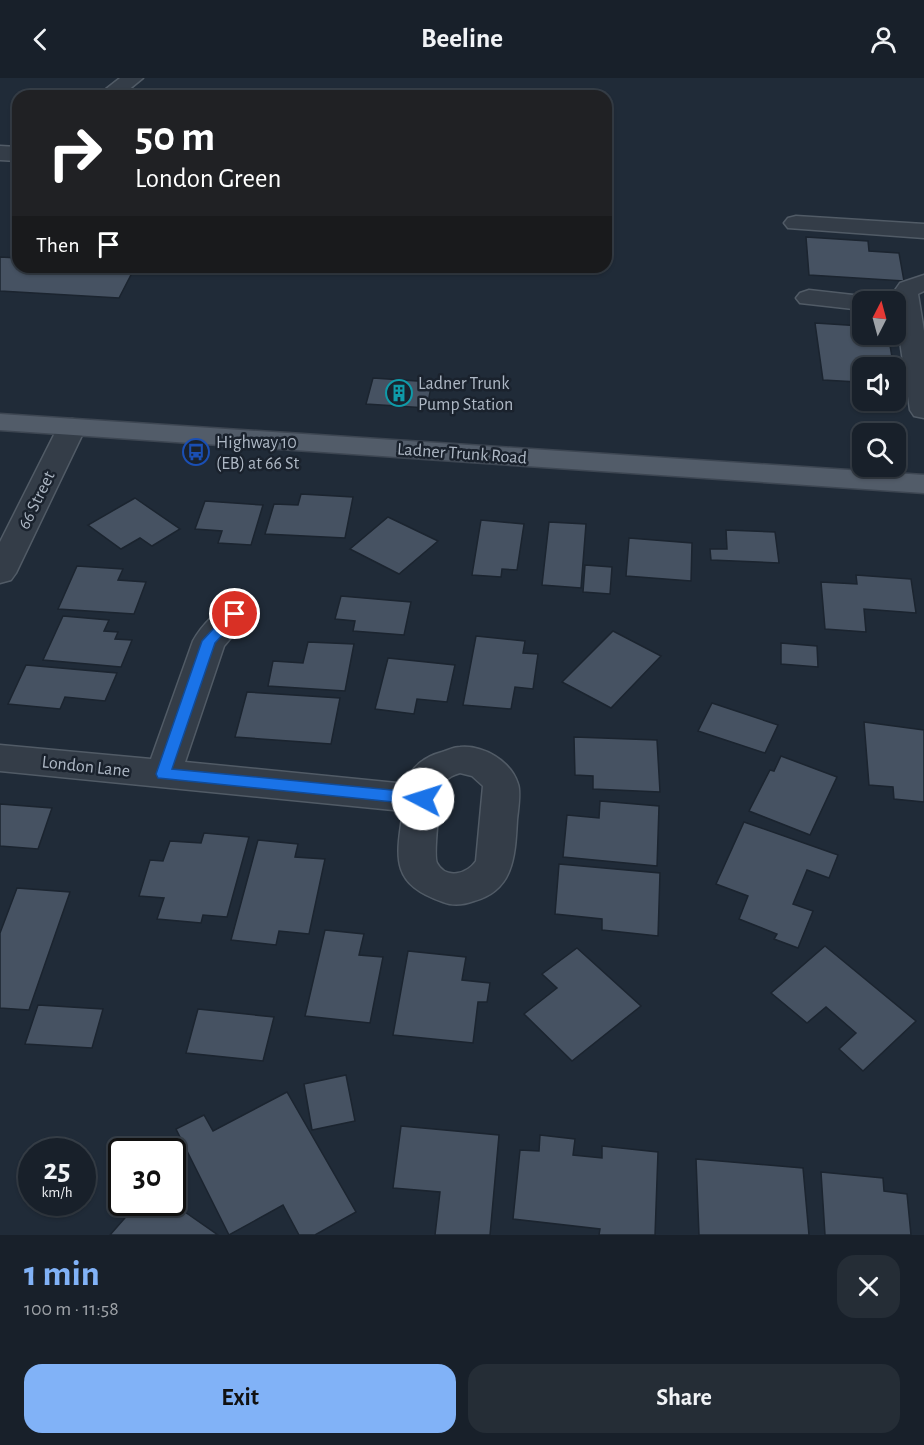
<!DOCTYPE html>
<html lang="en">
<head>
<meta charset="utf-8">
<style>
  :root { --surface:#18202a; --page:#252d36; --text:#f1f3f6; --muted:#9fa3a8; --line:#363e47; --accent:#81b2f7 }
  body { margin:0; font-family:"Alegreya Sans",sans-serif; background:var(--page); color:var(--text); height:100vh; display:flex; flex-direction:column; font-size:22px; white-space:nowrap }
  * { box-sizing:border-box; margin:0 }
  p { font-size:20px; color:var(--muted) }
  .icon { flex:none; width:33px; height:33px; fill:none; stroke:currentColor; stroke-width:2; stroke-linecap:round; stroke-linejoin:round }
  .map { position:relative; height:1157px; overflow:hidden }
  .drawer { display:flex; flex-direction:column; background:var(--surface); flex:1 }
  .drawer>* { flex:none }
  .guide { position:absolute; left:12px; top:12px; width:600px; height:183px; border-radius:18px; box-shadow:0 2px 4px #0004,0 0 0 2px var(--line); background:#202124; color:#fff; overflow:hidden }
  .needle { width:39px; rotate:6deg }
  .tools { position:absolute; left:852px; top:213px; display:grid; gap:12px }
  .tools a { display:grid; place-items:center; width:54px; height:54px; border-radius:12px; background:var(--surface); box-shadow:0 2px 4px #0004,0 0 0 2px var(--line); font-size:30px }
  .speed { position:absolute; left:18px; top:1060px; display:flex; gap:12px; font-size:30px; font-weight:700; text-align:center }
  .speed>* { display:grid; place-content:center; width:78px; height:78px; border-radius:50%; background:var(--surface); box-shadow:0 2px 4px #0004,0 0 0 2px var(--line); line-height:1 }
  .speed small { font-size:15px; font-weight:400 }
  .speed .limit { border:3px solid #111; border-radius:9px; background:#fff; color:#111 }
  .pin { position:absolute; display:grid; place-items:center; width:51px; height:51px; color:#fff; margin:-26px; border:3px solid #fff; border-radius:50%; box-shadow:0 2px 6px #0007 }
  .me { position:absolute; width:66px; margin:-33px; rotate:275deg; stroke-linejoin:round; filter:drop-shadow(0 0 4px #0008) }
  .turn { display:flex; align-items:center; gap:21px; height:126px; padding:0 24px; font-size:27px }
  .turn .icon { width:78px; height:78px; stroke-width:2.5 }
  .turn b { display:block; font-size:42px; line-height:51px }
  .then { display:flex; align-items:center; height:57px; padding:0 24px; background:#0003; gap:12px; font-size:22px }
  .round { display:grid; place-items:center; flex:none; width:63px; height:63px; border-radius:18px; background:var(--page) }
  .head { display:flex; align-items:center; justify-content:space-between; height:102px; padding:0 24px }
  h1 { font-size:36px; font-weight:700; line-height:45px; color:var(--accent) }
  .action { display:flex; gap:12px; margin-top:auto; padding:12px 24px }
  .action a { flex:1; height:69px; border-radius:18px; background:var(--accent); color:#111; font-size:24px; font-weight:700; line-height:69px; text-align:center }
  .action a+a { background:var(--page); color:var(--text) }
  header { display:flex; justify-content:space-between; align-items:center; height:78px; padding:0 24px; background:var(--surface); font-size:27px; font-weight:700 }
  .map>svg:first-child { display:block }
  .building { fill:#465262; stroke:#1b242f; stroke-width:1.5 }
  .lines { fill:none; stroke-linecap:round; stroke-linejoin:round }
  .minor-casing { stroke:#515b66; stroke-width:3 }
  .major-casing { stroke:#3d4652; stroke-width:3 }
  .minor { fill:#343d48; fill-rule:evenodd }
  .major { fill:#525c69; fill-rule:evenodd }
  .route { fill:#1a73e8; stroke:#114b97; stroke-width:1.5 }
  .labels { text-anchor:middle; stroke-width:5; stroke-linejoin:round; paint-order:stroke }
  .poi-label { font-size:18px; fill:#aeb8c5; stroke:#1a222d; text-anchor:start }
  .street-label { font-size:18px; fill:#aeb8c5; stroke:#1a222d }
</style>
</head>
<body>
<header><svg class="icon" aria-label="back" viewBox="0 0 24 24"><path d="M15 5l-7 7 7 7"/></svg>Beeline<svg class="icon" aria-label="person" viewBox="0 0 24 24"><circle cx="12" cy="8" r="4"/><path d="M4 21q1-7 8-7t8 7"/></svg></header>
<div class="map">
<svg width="924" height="1157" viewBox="0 0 924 1157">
  <rect width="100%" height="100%" fill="#202b38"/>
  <!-- building -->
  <g class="building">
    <path d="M806,159L868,163L869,173L899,175L904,203L809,197Z"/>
    <path d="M0,179L18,180V189H135L119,220L0,213Z"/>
    <path d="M815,245L862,248V256H888L894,290H862V295L856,294L858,304L823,302Z"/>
    <path d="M373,300L432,304L427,330L366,326Z"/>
    <path d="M301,416L353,419L345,460L265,456L274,426L298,427Z"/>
    <path d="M135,420L180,451L152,468L140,460L121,471L88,447Z"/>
    <path d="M205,423L263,427L251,467L218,465L222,453L195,451Z"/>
    <path d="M388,439L438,463L399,496L350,471Z"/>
    <path d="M481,442L524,446L517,492L502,491L501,499L472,497Z"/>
    <path d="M549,444L586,446L581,510L542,507Z"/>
    <path d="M726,452L775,454L779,485L711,482L710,471H727Z"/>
    <path d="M629,460L692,465L691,503L626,498Z"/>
    <path d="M585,487L612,489L610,516L583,514Z"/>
    <path d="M77,488L123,491L118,502L146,504L134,536L58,531Z"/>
    <path d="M856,497L911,501L916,535L864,531L866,554L825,551L821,504L857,506Z"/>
    <path d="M341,518L411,524L404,557L353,553L355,543L335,541Z"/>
    <path d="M63,538L109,542L104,553L118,554L115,561L132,562L121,589L43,582Z"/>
    <path d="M613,553L661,578L611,630L562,604Z"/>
    <path d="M476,558L525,563L523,575L538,576L533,611L515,609L511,631L463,627Z"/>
    <path d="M308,564L354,566L345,613L268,608L273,583L303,585Z"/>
    <path d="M781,565L817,568L818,589L781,586Z"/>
    <path d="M388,580L455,587L447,624L417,621L414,636L375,631Z"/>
    <path d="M26,587L117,595L105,623L65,619L60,631L8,626Z"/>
    <path d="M247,614L340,620L331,666L235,659Z"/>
    <path d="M712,625L778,647L765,675L698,653Z"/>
    <path d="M864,644L924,652V724L894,721L893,709L869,707Z"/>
    <path d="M574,659L657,662L660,714L593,711V698L575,697Z"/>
    <path d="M781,678L837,699L810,757L749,733L770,692L774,693Z"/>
    <path d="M600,723L659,728L657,788L563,779L567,737L599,740Z"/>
    <path d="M0,726L52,730L38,771L0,768Z"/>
    <path d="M744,744L838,777L829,800L807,792L793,826L813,833L798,870L774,861L777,856L739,841L748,818L716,806Z"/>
    <path d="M204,755L249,759L227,839L203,837L201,845L157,841L164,820L139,818L150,782L163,783L170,763L201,765Z"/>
    <path d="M258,762L298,766L295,779L325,781L309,856L279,853L276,867L231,862Z"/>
    <path d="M559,786L660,795L658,858L602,852V841L555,836Z"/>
    <path d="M17,810L70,814L29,932L0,930V855Z"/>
    <path d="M325,852L364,856L359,877L383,879L370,945L305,938Z"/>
    <path d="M825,868L916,943L863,993L839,971L856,955L826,929L807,945L771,915Z"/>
    <path d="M577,870L641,928L572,983L524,936L557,910L542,896Z"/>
    <path d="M408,873L466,879L462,902L490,905L487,924H478L473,965L393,957Z"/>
    <path d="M38,927L103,931L92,970L25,966Z"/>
    <path d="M198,931L274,939L263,983L186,975Z"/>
    <path d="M346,997L355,1043L312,1052L304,1006Z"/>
    <path d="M287,1014L356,1134L315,1157H299L283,1127L229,1157L176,1051L204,1037L213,1053Z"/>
    <path d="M401,1048L499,1057L490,1157H435L440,1114L393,1110Z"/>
    <path d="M540,1057L575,1061L573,1077L602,1080V1068L658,1074L655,1157H599L600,1151L513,1141L520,1072L539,1073Z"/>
    <path d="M696,1081L803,1090L809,1157H699Z"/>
    <path d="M821,1094L883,1100L884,1113L907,1116L911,1157H825Z"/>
    <path d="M138,1125H172L218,1157H110Z"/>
  </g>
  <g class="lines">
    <defs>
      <g id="minor">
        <path d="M120,0H143L121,18H97Z"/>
        <path d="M0,68L18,69V83L0,82Z"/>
        <path d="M796,138L924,146V160L788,150L784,145L788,140Z"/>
        <path d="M924,197V213L918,216L924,253V340L914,338L910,332L893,215L900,205Z"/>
        <path d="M809,212L871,219L874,224H862V232L800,225L796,220L800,215Z"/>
        <path d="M72,341L82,343L86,349L16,495L11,502L0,505V464L58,349L62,343Z"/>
        <path d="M235,525L246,528L251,536L224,568L185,684L407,706C410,688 427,678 442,674C448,672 454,669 460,669C483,667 511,683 518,706C521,715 518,732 517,742C515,778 514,812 474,823C463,827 453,828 443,824C390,806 396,780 403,733L0,693V667L151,681L193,563C202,547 218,530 235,525ZM460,695L472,698L483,708L476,783C467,796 446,802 437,785C433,778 440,712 444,705C448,699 454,697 460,695Z"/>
      </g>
      <path id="major" d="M0,336L924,397V415L0,352Z"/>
    </defs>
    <!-- minor casing -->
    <use href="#minor" class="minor-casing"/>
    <!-- major casing -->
    <use href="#major" class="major-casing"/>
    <!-- minor -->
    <use href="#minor" class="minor"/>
    <!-- major -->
    <use href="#major" class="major"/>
  </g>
  <!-- route -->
  <path class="route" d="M235,531L242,536L215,565L172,691L423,715L429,717L431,721L429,725L423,727L158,700L156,696L202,563L231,532Z"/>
  <!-- icons -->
  <defs>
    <symbol id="building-ring" viewBox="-11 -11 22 22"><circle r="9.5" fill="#1a222d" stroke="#0f9aa8" stroke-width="1.5"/><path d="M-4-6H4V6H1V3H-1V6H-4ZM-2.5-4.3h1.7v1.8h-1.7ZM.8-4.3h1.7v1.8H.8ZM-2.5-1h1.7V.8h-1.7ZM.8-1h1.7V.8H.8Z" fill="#0f9aa8"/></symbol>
    <symbol id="bus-ring" viewBox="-11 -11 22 22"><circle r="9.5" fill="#1a222d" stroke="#1a4fb4" stroke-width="1.5"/><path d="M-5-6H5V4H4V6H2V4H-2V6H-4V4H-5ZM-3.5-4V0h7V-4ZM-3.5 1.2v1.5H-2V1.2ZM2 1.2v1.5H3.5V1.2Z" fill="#1a4fb4"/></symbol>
  </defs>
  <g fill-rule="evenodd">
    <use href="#building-ring" x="384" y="300" width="30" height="30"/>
    <use href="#bus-ring" x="181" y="359" width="30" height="30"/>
  </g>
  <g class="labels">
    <!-- poi labels -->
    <g class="poi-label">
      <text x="418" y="311">Ladner Trunk<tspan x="418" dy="21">Pump Station</tspan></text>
      <text x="216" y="370">Highway 10<tspan x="216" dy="21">(EB) at 66 St</tspan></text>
    </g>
    <!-- street labels -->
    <g class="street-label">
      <text transform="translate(462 375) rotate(4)" y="6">Ladner Trunk Road</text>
      <text transform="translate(36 422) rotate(-64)" y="6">66 Street</text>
      <text transform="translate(86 688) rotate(6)" y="6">London Lane</text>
    </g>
  </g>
</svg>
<div class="tools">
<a><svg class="needle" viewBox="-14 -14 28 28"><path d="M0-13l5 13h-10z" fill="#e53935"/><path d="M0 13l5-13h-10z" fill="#9fa3a8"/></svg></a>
<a><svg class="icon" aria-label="sound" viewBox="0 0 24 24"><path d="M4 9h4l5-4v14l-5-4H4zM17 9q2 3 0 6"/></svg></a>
<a><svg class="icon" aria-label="search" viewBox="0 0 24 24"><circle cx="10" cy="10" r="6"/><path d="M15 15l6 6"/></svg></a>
</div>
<div class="speed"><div>25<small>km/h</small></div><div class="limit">30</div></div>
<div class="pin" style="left:235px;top:536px;background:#d93025"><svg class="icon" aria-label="arrive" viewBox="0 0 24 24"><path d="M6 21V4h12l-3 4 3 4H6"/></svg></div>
<svg class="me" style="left:423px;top:721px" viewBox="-20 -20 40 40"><circle r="19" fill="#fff"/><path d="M0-13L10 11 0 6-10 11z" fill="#1a73e8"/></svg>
<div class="guide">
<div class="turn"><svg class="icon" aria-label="right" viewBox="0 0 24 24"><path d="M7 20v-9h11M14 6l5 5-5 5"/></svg><div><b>50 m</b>London Green</div></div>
<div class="then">Then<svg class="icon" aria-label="arrive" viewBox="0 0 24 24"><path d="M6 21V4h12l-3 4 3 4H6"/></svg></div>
</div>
</div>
<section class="drawer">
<div class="head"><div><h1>1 min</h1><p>100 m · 11:58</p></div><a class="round"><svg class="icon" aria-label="close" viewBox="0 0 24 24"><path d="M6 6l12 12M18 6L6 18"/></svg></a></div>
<div class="action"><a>Exit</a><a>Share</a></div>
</section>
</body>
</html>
